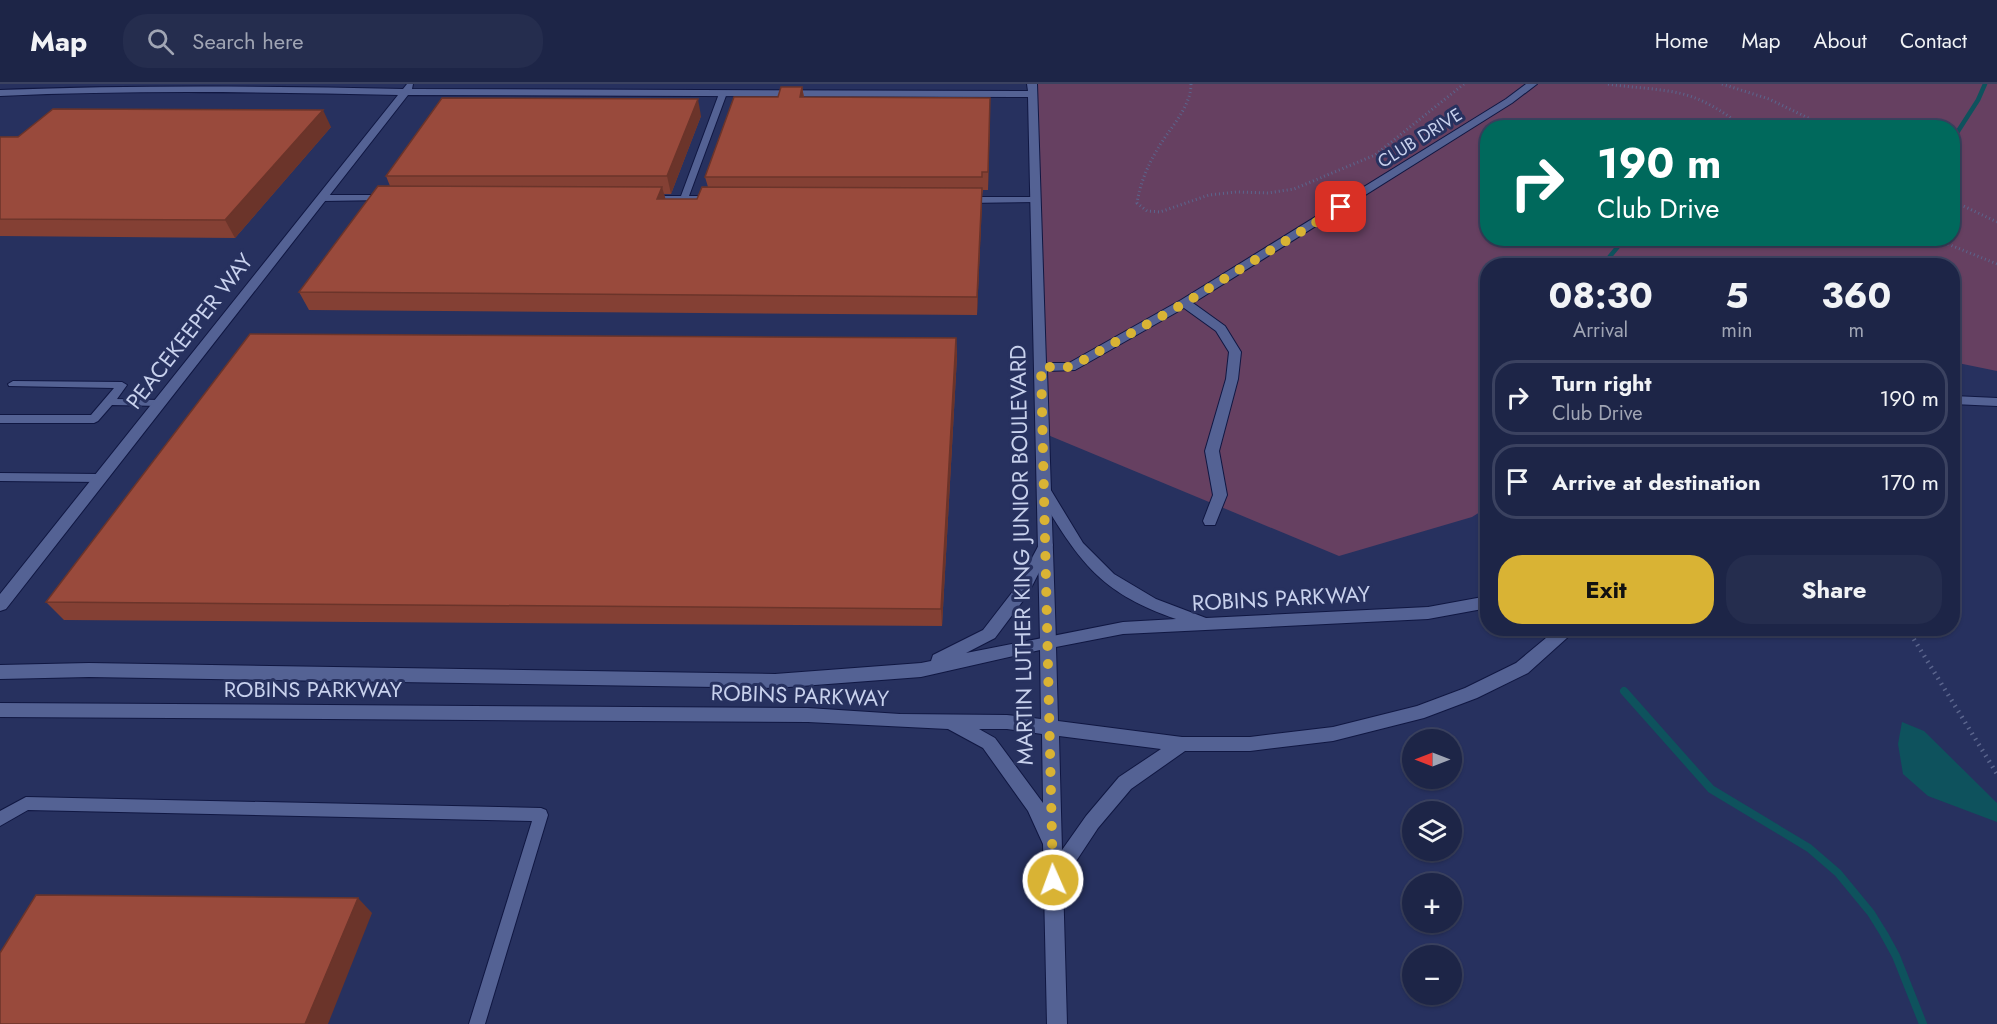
<!DOCTYPE html>
<html lang="en">
<head>
<meta charset="utf-8">
<style>
  :root { --surface:#1d2547; --page:#252d4e; --text:#f1f3f6; --muted:#a0a5b4; --line:#3b4260; --accent:#d9b334 }
  body { margin:0; font-family:Jost,sans-serif; background:var(--page); color:var(--text); height:100vh; display:flex; flex-direction:column; font-size:22px; white-space:nowrap }
  * { box-sizing:border-box; margin:0 }
  p { font-size:20px; color:var(--muted) }
  .icon { flex:none; width:33px; height:33px; fill:none; stroke:currentColor; stroke-width:2; stroke-linecap:round; stroke-linejoin:round }
  .map { position:relative; flex:1; overflow:hidden }
  .details { position:absolute; left:1480px; top:174px; width:480px; height:378px; display:flex; flex-direction:column; background:var(--surface); border-radius:24px; box-shadow:0 2px 4px #0004,0 0 0 2px var(--line) }
  .details>* { flex:none }
  .hud { position:absolute; left:1480px; top:36px; width:480px; height:126px; border-radius:24px; box-shadow:0 2px 4px #0004,0 0 0 2px var(--line); background:#00695c; color:#fff; overflow:hidden }
  .needle { width:39px; rotate:270deg }
  .fabs { position:absolute; left:1402px; top:645px; display:grid; gap:12px }
  .fabs a { display:grid; place-items:center; width:60px; height:60px; border-radius:50%; background:var(--surface); box-shadow:0 2px 4px #0004,0 0 0 2px var(--line); font-size:30px }
  .pin { position:absolute; display:grid; place-items:center; width:51px; height:51px; color:#fff; margin:-26px; border-radius:12px; box-shadow:0 3px 9px #0006 }
  .me { position:absolute; width:66px; margin:-33px; rotate:358deg; stroke-linejoin:round; filter:drop-shadow(0 0 4px #0008) }
  .turn { display:flex; align-items:center; gap:21px; height:126px; padding:0 18px; font-size:27px }
  .turn .icon { width:78px; height:78px; stroke-width:2.5 }
  .turn b { display:block; font-size:42px; line-height:51px }
  .eta { display:flex; justify-content:space-evenly; align-items:center; height:102px; text-align:center }
  .eta b { font-size:36px; font-weight:700; line-height:42px }
  .primary-button { display:flex; gap:12px; margin-top:auto; padding:12px 18px }
  .primary-button a { flex:1; height:69px; border-radius:24px; background:var(--accent); color:#111; font-size:24px; font-weight:700; line-height:69px; text-align:center }
  .primary-button a+a { background:var(--page); color:var(--text) }
  ul { padding:0; list-style:none }
  li { display:flex; align-items:center; gap:18px; height:75px; margin:0 12px 9px; padding:0 6px; border:3px solid var(--line); border-radius:24px }
  li div { flex:1 }
  li b { display:block; font-size:22px }
  li em { font-style:normal }
  header { display:flex; align-items:center; gap:36px; box-sizing:border-box; height:84px; padding:0 30px; background:var(--surface); border-bottom:2px solid var(--line) }
  header strong { font-size:28px }
  nav { display:flex; gap:33px; margin-inline-start:auto; font-size:21px }
  .search { width:420px; height:54px; background:var(--page); display:flex; align-items:center; gap:15px; box-sizing:border-box; padding:0 21px; border-radius:24px; color:var(--muted); font-size:22px }
  .map>svg:first-child { display:block }
  .green { fill:#664061; fill-rule:evenodd }
  .water { fill:#0e525d }
  .lines { fill:none; stroke-linecap:round; stroke-linejoin:round }
  .stream-far1 { stroke:#0e525d; stroke-width:4.5 }
  .stream { stroke:#0e525d; stroke-width:8 }
  .lane-casing { stroke:#101742; stroke-width:2 }
  .street-casing { stroke:#101742; stroke-width:2 }
  .secondary-casing { stroke:#101742; stroke-width:2 }
  .path-far1 { stroke:#5b658d; stroke-width:3; stroke-dasharray:1 3; stroke-linecap:butt }
  .path { stroke:#5b658d; stroke-width:4.5; stroke-dasharray:1.5 5; stroke-linecap:butt }
  .lane { fill:#546294; fill-rule:evenodd }
  .street { fill:#546294; fill-rule:evenodd }
  .secondary { fill:#546294; fill-rule:evenodd }
  .wall { fill:#844034 }
  .shaded-wall { fill:#6b342a }
  .building { fill:#994a3c; stroke:#6b342a; stroke-width:1.5 }
  .route { stroke:#d9b334; stroke-width:10; stroke-dasharray:0 18 }
  .labels { text-anchor:middle; stroke-width:6; stroke-linejoin:round; paint-order:stroke }
  .far-street-label { font-size:18px; fill:#c8d1ed; stroke:#27315f }
  .street-label { font-size:22px; fill:#c8d1ed; stroke:#27315f }
</style>
</head>
<body>
<header>
<strong>Map</strong>
<div class="search"><svg class="icon" aria-label="search" viewBox="0 0 24 24"><circle cx="10" cy="10" r="6"/><path d="M15 15l6 6"/></svg>Search here</div>
<nav><a>Home</a><a>Map</a><a>About</a><a>Contact</a></nav>
</header>
<div class="map">
<svg width="1997" height="940" viewBox="0 0 1997 940">
  <rect width="100%" height="100%" fill="#27315f"/>
  <!-- green -->
  <path class="green" d="M1030,0H1997V287L1953,278V182H1488V423L1472,433L1339,472L1043,349ZM1488,44H1953V154H1488Z"/>
  <!-- water -->
  <path class="water" d="M1902,638L1924,647L1997,719V738L1928,712L1903,690L1898,660Z"/>
  <g class="lines">
    <!-- stream-far1 -->
    <g class="stream-far1">
      <path d="M1953,55L1978,16L1985,0"/>
      <path d="M1602,182L1625,154"/>
    </g>
    <!-- stream -->
    <path class="stream" d="M1624,607L1711,705L1809,764L1838,789L1871,829L1884,850L1896,872L1923,940"/>
    <defs>
      <g id="lane">
        <path d="M720,7L727,9L689,112H711L715,115L711,118L648,117V113L651,112H681Z"/>
        <path d="M384,111L388,114L387,116L323,117L319,114L323,111Z"/>
        <path d="M1035,113L1038,114V118L966,119L962,116L966,113Z"/>
        <path d="M13,297L122,298L127,301L117,315L159,316L164,319L159,322L112,321L98,337L94,339H0V331H91L114,304L9,302L8,300Z"/>
        <path d="M0,389L100,390L106,394L100,398L0,397Z"/>
        <path d="M26,713L541,724L546,726L548,731L485,940H469L532,737L28,726L0,742V727Z"/>
      </g>
      <path id="street" d="M407,0H413L412,5L1028,7L1027,0H1037L1046,279H1069L1181,216L1506,15L1526,0H1537L1512,19L1193,219L1225,242L1241,268L1238,295L1219,367L1227,411L1215,441H1205L1203,437L1213,411L1205,367L1226,295L1229,268L1216,247L1184,224L1075,286L1047,287L1056,558L1054,563L1048,564L1042,563L1040,558L1028,13L408,11L6,525L0,527V510L398,11C266,8 133,6 0,12V6C134,1 268,2 403,5Z"/>
      <g id="secondary">
        <path d="M1953,312L1997,314V322L1953,320Z"/>
        <path d="M1044,402L1049,403L1083,459L1114,490L1156,515L1206,534L1428,523L1488,512V524L1428,535L1123,550L1056,563L1058,637L1182,653H1250L1333,643L1417,622L1465,604L1516,579L1558,544H1578L1528,589L1477,614L1424,634L1333,657L1250,667H1185L1131,705L1098,744L1063,797L1067,940H1047L1043,760L1028,727L983,664L948,645L808,638L0,633V619L808,624L900,630L1007,631L1041,635L1040,566L921,593L775,604L89,593L0,595V581L89,579L775,590L921,579L931,577L933,571L983,546L1017,502L1041,457H1051L1053,461L1028,510L995,554L966,569L1123,538L1176,535C1098,508 1078,476 1037,407ZM979,645H1007L1042,650L1043,719L995,654ZM1059,652L1161,665L1119,693L1086,732L1062,766Z"/>
      </g>
    </defs>
    <!-- lane casing -->
    <use href="#lane" class="lane-casing"/>
    <!-- street casing -->
    <use href="#street" class="street-casing"/>
    <!-- secondary casing -->
    <use href="#secondary" class="secondary-casing"/>
    <!-- path-far1 -->
    <g class="path-far1">
      <path d="M1191,0C1191,24 1168,46 1157,66C1147,83 1140,100 1137,119L1147,127L1160,128L1209,111L1236,108L1268,109L1294,105L1375,71L1464,0"/>
      <path d="M1608,0C1633,4 1659,4 1683,10C1706,16 1726,30 1745,44"/>
      <path d="M1722,0L1769,15L1829,44"/>
      <path d="M1953,117L1997,138"/>
      <path d="M1933,154L1997,180"/>
    </g>
    <!-- path -->
    <path class="path" d="M1907,544L1997,690"/>
    <!-- lane -->
    <use href="#lane" class="lane"/>
    <!-- street -->
    <use href="#street" class="street"/>
    <!-- secondary -->
    <use href="#secondary" class="secondary"/>
  </g>
  <!-- wall -->
  <g class="wall">
    <path d="M802,3L804,13L990,30L988,106H983L982,111L977,231L309,226L299,208L390,102L386,92L701,32L671,110H664L665,115H697L708,103L705,93L778,13Z"/>
    <path d="M331,43L235,154L0,152V53Z"/>
    <path d="M956,254L957,272L942,542L64,536L46,518Z"/>
  </g>
  <!-- shaded-wall -->
  <g class="shaded-wall">
    <path d="M802,3L805,19L800,13Z"/>
    <path d="M990,14V30L988,106V88Z"/>
    <path d="M698,15L701,32L671,110L667,92Z"/>
    <path d="M323,26L331,43L235,154L225,136Z"/>
    <path d="M662,103L667,120L657,115Z"/>
    <path d="M982,104V121L977,231V213Z"/>
    <path d="M956,254L957,272L942,542L941,525Z"/>
    <path d="M358,814L372,829L328,940H305Z"/>
  </g>
  <!-- building -->
  <g class="building">
    <path d="M781,3H802L800,13L990,14L988,88H982V93H705L734,13H778Z"/>
    <path d="M442,14L698,15L667,92H386Z"/>
    <path d="M53,25L323,26L225,136L0,135V53H18Z"/>
    <path d="M378,102L662,103L657,115H697L702,103L982,104L977,213L299,208Z"/>
    <path d="M250,250L956,254L941,525L46,518Z"/>
    <path d="M36,811L358,814L305,940H0V869Z"/>
  </g>
  <g class="lines">
    <!-- route -->
    <path class="route" d="M1053,796L1041,283H1071L1185,219L1341,123"/>
  </g>
  <g class="labels">
    <!-- far-street labels -->
    <g class="far-street-label">
      <text transform="translate(1420 54) rotate(-32)" y="6">CLUB DRIVE</text>
    </g>
    <!-- street labels -->
    <g class="street-label">
      <text transform="translate(189 247) rotate(-52)" y="8">PEACEKEEPER WAY</text>
      <text transform="translate(1021 471) rotate(-91)" y="8">MARTIN LUTHER KING JUNIOR BOULEVARD</text>
      <text transform="translate(1281 514) rotate(-3)" y="8">ROBINS PARKWAY</text>
      <text x="313" y="613">ROBINS PARKWAY</text>
      <text transform="translate(800 611) rotate(2)" y="8">ROBINS PARKWAY</text>
    </g>
  </g>
</svg>
<div class="fabs">
<a><svg class="needle" viewBox="-14 -14 28 28"><path d="M0-13l5 13h-10z" fill="#e53935"/><path d="M0 13l5-13h-10z" fill="#a0a5b4"/></svg></a>
<a><svg class="icon" aria-label="layers" viewBox="0 0 24 24"><path d="M12 4l9 5-9 5-9-5zM3 14l9 5 9-5"/></svg></a>
<a>+</a>
<a>−</a>
</div>
<div class="pin" style="left:1341px;top:123px;background:#d93025"><svg class="icon" aria-label="arrive" viewBox="0 0 24 24"><path d="M6 21V4h12l-3 4 3 4H6"/></svg></div>
<svg class="me" style="left:1053px;top:796px" viewBox="-20 -20 40 40"><circle r="17" fill="#d9b334" stroke="#fff" stroke-width="3"/><path d="M0-11L8 9 0 5-8 9z" fill="#fff"/></svg>
<div class="hud">
<div class="turn"><svg class="icon" aria-label="right" viewBox="0 0 24 24"><path d="M7 20v-9h11M14 6l5 5-5 5"/></svg><div><b>190 m</b>Club Drive</div></div>
</div>
<section class="details">
<div class="eta">
<div><b>08:30</b><p>Arrival</p></div>
<div><b>5</b><p>min</p></div>
<div><b>360</b><p>m</p></div>
</div>
<ul>
<li><svg class="icon" aria-label="right" viewBox="0 0 24 24"><path d="M7 20v-9h11M14 6l5 5-5 5"/></svg><div><b>Turn right</b><p>Club Drive</p></div><em>190 m</em></li>
<li><svg class="icon" aria-label="arrive" viewBox="0 0 24 24"><path d="M6 21V4h12l-3 4 3 4H6"/></svg><div><b>Arrive at destination</b></div><em>170 m</em></li>
</ul>
<div class="primary-button"><a>Exit</a><a>Share</a></div>
</section>
</div>
</body>
</html>
